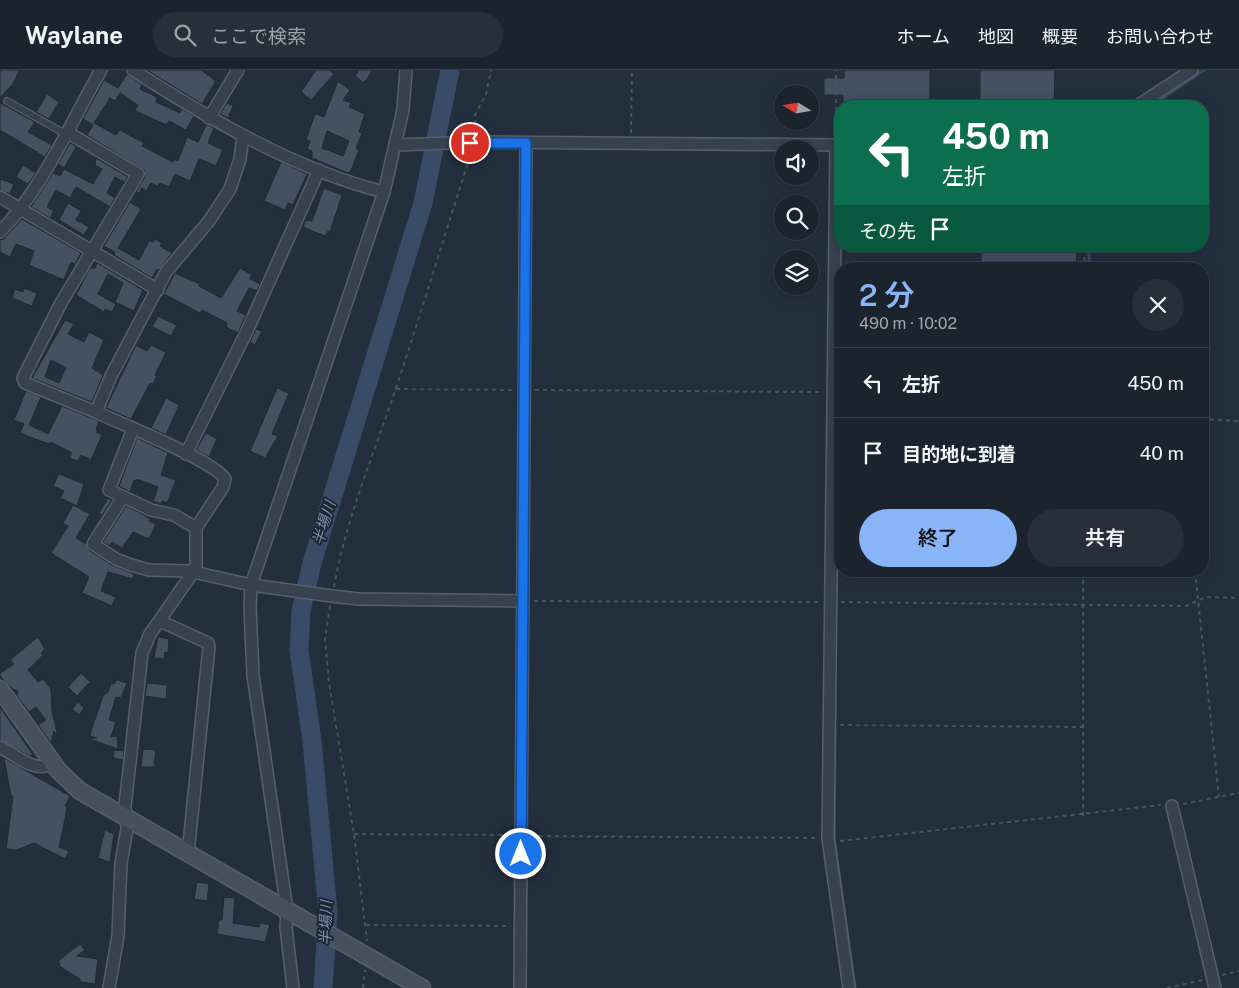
<!DOCTYPE html>
<html lang="ja">
<head>
<meta charset="utf-8">
<style>
  :root { --surface:#1b232e; --page:#282f3a; --text:#f1f3f6; --muted:#a0a4aa; --line:#39404a; --accent:#8ab4f8 }
  body { margin:0; font-family:"Public Sans","Noto Sans JP",sans-serif; background:var(--page); color:var(--text); height:100vh; display:flex; flex-direction:column; font-size:19px; white-space:nowrap }
  * { box-sizing:border-box; margin:0 }
  p { font-size:16px; color:var(--muted) }
  .icon { flex:none; width:28px; height:28px; fill:none; stroke:currentColor; stroke-width:2; stroke-linecap:round; stroke-linejoin:round }
  .map { position:relative; flex:1; overflow:hidden }
  .drawer { position:absolute; left:834px; top:192px; width:375px; height:315px; display:flex; flex-direction:column; background:var(--surface); border-radius:20px; box-shadow:0 2px 12px #0003,0 0 0 1px var(--line) }
  .drawer>* { flex:none }
  .hud { position:absolute; left:834px; top:30px; width:375px; height:152px; border-radius:20px; box-shadow:0 2px 12px #0003,0 0 0 1px var(--line); background:#0b6e4f; color:#fff; overflow:hidden }
  .needle { width:32px; rotate:281deg }
  .controls { position:absolute; left:774px; top:15px; display:grid; gap:10px }
  .controls a { display:grid; place-items:center; width:45px; height:45px; border-radius:50%; background:var(--surface); box-shadow:0 2px 12px #0003,0 0 0 1px var(--line); font-size:25px }
  .pin { position:absolute; display:grid; place-items:center; width:42px; height:42px; color:#fff; margin:-21px; border:2px solid #fff; border-radius:50%; box-shadow:0 1px 5px #0007 }
  .me { position:absolute; width:55px; margin:-28px; rotate:0deg; stroke-linejoin:round; filter:drop-shadow(0 0 4px #0008) }
  .turn { display:flex; align-items:center; gap:18px; height:105px; padding:0 25px; font-size:22px }
  .turn .icon { width:65px; height:65px; stroke-width:2.5 }
  .turn b { display:block; font-size:35px; line-height:42px }
  .then { display:flex; align-items:center; height:48px; padding:0 25px; background:#0003; gap:10px; font-size:19px }
  .round { display:grid; place-items:center; flex:none; width:52px; height:52px; border-radius:26px; background:var(--page) }
  .headline { display:flex; align-items:center; justify-content:space-between; height:85px; padding:0 25px }
  h1 { font-size:30px; font-weight:600; line-height:38px; color:var(--accent) }
  .action { display:flex; gap:10px; margin-top:auto; padding:10px 25px }
  .action a { flex:1; height:58px; border-radius:30px; background:var(--accent); color:#111; font-size:20px; font-weight:600; line-height:58px; text-align:center }
  .action a+a { background:var(--page); color:var(--text) }
  ul { padding:0; list-style:none }
  li { display:flex; align-items:center; gap:15px; height:70px; padding:0 25px; border-top:1px solid var(--line) }
  li div { flex:1 }
  li b { display:block; font-size:19px }
  li em { font-style:normal }
  header { display:flex; align-items:center; gap:30px; box-sizing:border-box; height:70px; padding:0 25px; background:var(--surface); border-bottom:1px solid var(--line) }
  header strong { font-size:24px }
  nav { display:flex; gap:28px; margin-inline-start:auto; font-size:18px }
  .search { width:350px; height:45px; background:var(--page); display:flex; align-items:center; gap:12px; box-sizing:border-box; padding:0 18px; border-radius:28px; color:var(--muted); font-size:19px }
  .map>svg:first-child { display:block }
  .lines { fill:none; stroke-linecap:round; stroke-linejoin:round }
  .stream { stroke:#394c67; stroke-width:3 }
  .river { stroke:#394c67; stroke-width:19 }
  .building { fill:#455162; stroke:#1f2835; fill-rule:evenodd }
  .lane-casing { stroke:#565f6c; stroke-width:8 }
  .street-casing { stroke:#565f6c; stroke-width:14 }
  .secondary-casing { stroke:#565f6c; stroke-width:19 }
  .path { stroke:#44595c; stroke-width:2; stroke-dasharray:4 4; stroke-linecap:butt }
  .lane { stroke:#38414e; stroke-width:5.5 }
  .street { stroke:#38414e; stroke-width:11 }
  .secondary { stroke:#465061; stroke-width:16 }
  .route-casing { stroke:#114b97; stroke-width:12 }
  .route { stroke:#1a73e8; stroke-width:9 }
  .labels { text-anchor:middle; stroke-width:4; stroke-linejoin:round; paint-order:stroke }
  .water-label { font-size:15px; font-style:italic; fill:#7c92b1; stroke:#1d2633 }
</style>
</head>
<body>
<header>
<strong>Waylane</strong>
<div class="search"><svg class="icon" aria-label="search" viewBox="0 0 24 24"><circle cx="10" cy="10" r="6"/><path d="M15 15l6 6"/></svg>ここで検索</div>
<nav><a>ホーム</a><a>地図</a><a>概要</a><a>お問い合わせ</a></nav>
</header>
<div class="map">
<svg width="1239" height="918" viewBox="0 0 1239 918">
  <rect width="100%" height="100%" fill="#242f3e"/>
  <g class="lines">
    <!-- stream -->
    <g class="stream">
      <path d="M1151,36L1204,0"/>
      <path d="M1089,199V176"/>
      <path d="M837,446L840,438"/>
      <path d="M835,650V607"/>
      <path d="M835,659L834,767L855,918"/>
    </g>
    <!-- river -->
    <path class="river" d="M323,918L328,842L312,671L299,580L301,541L312,493L423,133L450,0"/>
  </g>
  <!-- building -->
  <g class="building">
    <path d="M0,0H20L12,15L0,28Z"/>
    <path d="M147,0H201L216,11L202,34Z"/>
    <path d="M316,0H329L334,4L311,30L301,22Z"/>
    <path d="M359,0H373L364,13L355,6Z"/>
    <path d="M844,0H930V36H843V25H824V8H844Z"/>
    <path d="M980,0H1055L1054,36H980Z"/>
    <path d="M127,4L142,15L140,19L155,26L157,28L156,32L180,43L182,39L194,46L186,60L169,51L167,55L135,41L138,35L120,23L115,31L110,28L94,53L116,65L120,60L144,73L142,76L173,92L174,89L178,91L187,67L198,72L206,55H209L214,58L208,73L223,80L216,96L199,89L190,111L175,104L169,117L159,113L158,116L151,113L146,121L142,118L139,123L136,121L145,107L144,100L87,65L93,55L83,49L104,10L118,18Z"/>
    <path d="M338,11L350,20L343,30L351,33L349,37L365,44L359,62L362,63L356,79L359,80L351,101L348,103L312,88V81L307,79L310,71L306,70L315,44L324,47ZM327,61L349,71L343,86L322,78Z"/>
    <path d="M47,24L59,32L49,49L36,42Z"/>
    <path d="M0,33L35,52L28,62L52,75L45,87L0,60Z"/>
    <path d="M227,33L233,36L228,48L220,44Z"/>
    <path d="M70,73L76,76L75,79L64,98L58,94Z"/>
    <path d="M96,88L128,107L124,112L115,107L107,123L115,128L110,137L76,117L70,128L56,120L47,137L54,141L50,148L31,137L53,103L60,106L64,99L93,114L102,99L95,95Z"/>
    <path d="M281,92L307,104L293,135L288,133L285,140L264,131Z"/>
    <path d="M23,95L36,103L28,114L16,107Z"/>
    <path d="M0,109L14,114L10,124L0,120Z"/>
    <path d="M324,118L342,125L330,162L328,161L325,166L303,157L306,150L312,151Z"/>
    <path d="M130,132L141,139L118,178L139,190L149,171L153,172L155,169L162,173L160,176L172,183L159,200L157,199L152,208L114,185L115,182L104,176Z"/>
    <path d="M68,133L81,141L76,150L89,157L84,165L59,150Z"/>
    <path d="M22,149L81,183L75,194L71,192L64,210L29,195L34,181L16,174L10,187L0,182V169L3,170Z"/>
    <path d="M981,176H1077L1076,199H981Z"/>
    <path d="M97,193L143,220L134,241L115,232L123,213L108,204L98,224L116,234L112,242L105,239L104,242L76,225L90,198H95Z"/>
    <path d="M240,198L252,205L250,209L260,214L257,221L249,218L237,241L246,245L238,263L226,257L227,253L202,240L200,243L164,224L175,203L200,214L199,216L221,228Z"/>
    <path d="M24,218L37,223L32,236L12,228L15,219L23,222Z"/>
    <path d="M158,246L177,255L171,266L152,257Z"/>
    <path d="M65,250L74,254L68,264L84,272L89,262L104,270L92,298L103,305L92,332L32,308ZM51,290L66,298L59,313L45,307Z"/>
    <path d="M256,259L262,261L255,275L250,272Z"/>
    <path d="M136,275L147,281L151,275L166,282L155,305L157,306L153,314L150,313L131,349L106,338Z"/>
    <path d="M277,318L289,323L272,364L278,366L265,388L250,381Z"/>
    <path d="M26,321L41,327L29,355L48,364L62,336L99,351L96,359L98,360L96,362L102,365L91,390L81,385L78,391L69,388L72,383L51,372L50,374L35,369L20,363L24,354L14,350Z"/>
    <path d="M166,328L179,335L166,365L151,358Z"/>
    <path d="M206,363L217,369L209,387L196,380Z"/>
    <path d="M137,368L168,383L161,405L176,410L167,433L162,431L161,434L153,431L158,417L137,409L136,411L134,410L130,422L119,416Z"/>
    <path d="M59,404L84,414L77,436L60,428L64,421L53,416Z"/>
    <path d="M108,428L112,430L102,445L99,443Z"/>
    <path d="M73,435L90,444L76,468L86,474L89,480L112,495L134,504L133,509L108,502L101,521L116,527L112,536L82,523L89,507L51,483L68,456L63,453Z"/>
    <path d="M126,436L144,445L150,449L149,451L156,454L149,469L133,462L122,478L112,472L110,476L103,472Z"/>
    <path d="M38,567L45,579L41,583L43,585L28,600L38,612L43,609L51,619L52,641L58,667L54,661L51,673L38,655L46,650L36,637L29,642L17,626L18,621L13,619L0,606V603L14,594L10,590Z"/>
    <path d="M158,567L169,569L168,583L165,582L164,589L154,588Z"/>
    <path d="M81,603L90,612L77,626L68,617Z"/>
    <path d="M117,610L127,613L121,628L116,627L109,650L116,652L111,667L117,666L118,679L89,669L97,668L90,666L92,658L103,626L108,622L111,613L114,614Z"/>
    <path d="M147,613L167,615L166,629L145,626Z"/>
    <path d="M78,632L84,638L79,645L72,639Z"/>
    <path d="M0,636V637L33,685L29,686L0,670Z"/>
    <path d="M143,679L156,680L154,697H141Z"/>
    <path d="M114,680L124,681L123,690L113,688Z"/>
    <path d="M4,688L70,726L65,736L67,737L65,749L59,777L69,781L65,789L34,773L17,780L6,779L13,726H11Z"/>
    <path d="M105,760L114,764L110,792L98,788Z"/>
    <path d="M197,812L209,814L207,831L194,829Z"/>
    <path d="M224,827L235,828L233,853L259,857L260,853L270,855L265,872L217,864L219,850H222Z"/>
    <path d="M80,874L85,880L77,886L98,889L95,914L80,912V909L59,896L60,894L58,891Z"/>
  </g>
  <g class="lines">
    <defs>
      <path id="lane" d="M7,31L62,62H67"/>
      <g id="street">
        <path d="M133,0C209,49 296,100 384,122"/>
        <path d="M1137,36L1192,0"/>
        <path d="M209,48L238,0"/>
        <path d="M67,62L138,104L61,233L23,308L25,313L96,342"/>
        <path d="M396,75L475,72L840,75"/>
        <path d="M836,75L828,768L849,918"/>
        <path d="M0,127L158,220"/>
        <path d="M0,162C42,120 71,52 101,0"/>
        <path d="M133,359L109,420L151,440L174,445L196,458"/>
        <path d="M186,384L247,261L319,100"/>
        <path d="M123,427L93,474L116,489L131,495L149,500L189,501L251,515L332,526L359,529L522,531"/>
        <path d="M160,551L208,573L209,577L188,784"/>
        <path d="M0,677C17,686 35,704 53,693"/>
        <path d="M1172,736L1215,918"/>
        <path d="M109,918L118,866L121,793L127,759L125,736L142,583L150,564L196,498V458L223,417L225,409C215,391 119,353 96,342L111,306L166,202L209,151L230,119L240,89L243,66"/>
        <path d="M293,918L286,857L287,840L253,605L250,537L251,515L384,122L403,40L406,0"/>
        <path d="M520,918L526,73"/>
      </g>
      <path id="secondary" d="M0,619L58,700L80,721L422,918"/>
    </defs>
    <!-- lane casing -->
    <use href="#lane" class="lane-casing"/>
    <!-- street casing -->
    <use href="#street" class="street-casing"/>
    <!-- secondary casing -->
    <use href="#secondary" class="secondary-casing"/>
    <!-- path -->
    <g class="path">
      <path d="M476,62L475,45L486,24L491,0"/>
      <path d="M631,63L632,0"/>
      <path d="M836,65V0"/>
      <path d="M1084,199L1085,176"/>
      <path d="M396,319L513,320"/>
      <path d="M535,320L823,322"/>
      <path d="M1202,349L1239,351"/>
      <path d="M1195,501L1219,727"/>
      <path d="M334,517C346,448 374,384 396,318C422,240 446,161 471,83"/>
      <path d="M534,531L819,532"/>
      <path d="M841,532L1186,536L1206,527L1239,528"/>
      <path d="M330,536L325,569L329,613L354,764L367,871"/>
      <path d="M840,655L1082,657"/>
      <path d="M1183,734L1239,723"/>
      <path d="M1083,746V501"/>
      <path d="M354,764L512,765"/>
      <path d="M531,766L817,768"/>
      <path d="M840,771L1161,735"/>
      <path d="M366,855L509,856"/>
      <path d="M1222,905L1239,901"/>
      <path d="M363,918L365,900"/>
      <path d="M1167,918L1203,910"/>
    </g>
    <!-- lane -->
    <use href="#lane" class="lane"/>
    <!-- street -->
    <use href="#street" class="street"/>
    <!-- secondary -->
    <use href="#secondary" class="secondary"/>
  </g>
  <g class="lines">
    <defs>
      <path id="route" d="M470,73H526L521,784"/>
    </defs>
    <!-- route casing -->
    <use href="#route" class="route-casing"/>
    <!-- route -->
    <use href="#route" class="route"/>
  </g>
  <g class="labels">
    <!-- water labels -->
    <g class="water-label">
      <text transform="translate(324 453) rotate(-73)" y="5">半場川</text>
      <text transform="translate(326 853) rotate(-89)" y="5">半場川</text>
    </g>
  </g>
</svg>
<div class="controls">
<a><svg class="needle" viewBox="-14 -14 28 28"><path d="M0-13l5 13h-10z" fill="#e53935"/><path d="M0 13l5-13h-10z" fill="#a0a4aa"/></svg></a>
<a><svg class="icon" aria-label="sound" viewBox="0 0 24 24"><path d="M4 9h4l5-4v14l-5-4H4zM17 9q2 3 0 6"/></svg></a>
<a><svg class="icon" aria-label="search" viewBox="0 0 24 24"><circle cx="10" cy="10" r="6"/><path d="M15 15l6 6"/></svg></a>
<a><svg class="icon" aria-label="layers" viewBox="0 0 24 24"><path d="M12 4l9 5-9 5-9-5zM3 14l9 5 9-5"/></svg></a>
</div>
<div class="pin" style="left:470px;top:73px;background:#d93025"><svg class="icon" aria-label="arrive" viewBox="0 0 24 24"><path d="M6 21V4h12l-3 4 3 4H6"/></svg></div>
<svg class="me" style="left:521px;top:784px" viewBox="-20 -20 40 40"><circle r="17" fill="#1a73e8" stroke="#fff" stroke-width="3"/><path d="M0-11L8 9 0 5-8 9z" fill="#fff"/></svg>
<div class="hud">
<div class="turn"><svg class="icon" aria-label="left" viewBox="0 0 24 24"><path d="M17 20v-9H6M10 6l-5 5 5 5"/></svg><div><b>450 m</b>左折</div></div>
<div class="then">その先<svg class="icon" aria-label="arrive" viewBox="0 0 24 24"><path d="M6 21V4h12l-3 4 3 4H6"/></svg></div>
</div>
<section class="drawer">
<div class="headline"><div><h1>2 分</h1><p>490 m · 10:02</p></div><a class="round"><svg class="icon" aria-label="close" viewBox="0 0 24 24"><path d="M6 6l12 12M18 6L6 18"/></svg></a></div>
<ul>
<li><svg class="icon" aria-label="left" viewBox="0 0 24 24"><path d="M17 20v-9H6M10 6l-5 5 5 5"/></svg><div><b>左折</b></div><em>450 m</em></li>
<li><svg class="icon" aria-label="arrive" viewBox="0 0 24 24"><path d="M6 21V4h12l-3 4 3 4H6"/></svg><div><b>目的地に到着</b></div><em>40 m</em></li>
</ul>
<div class="action"><a>終了</a><a>共有</a></div>
</section>
</div>
</body>
</html>
